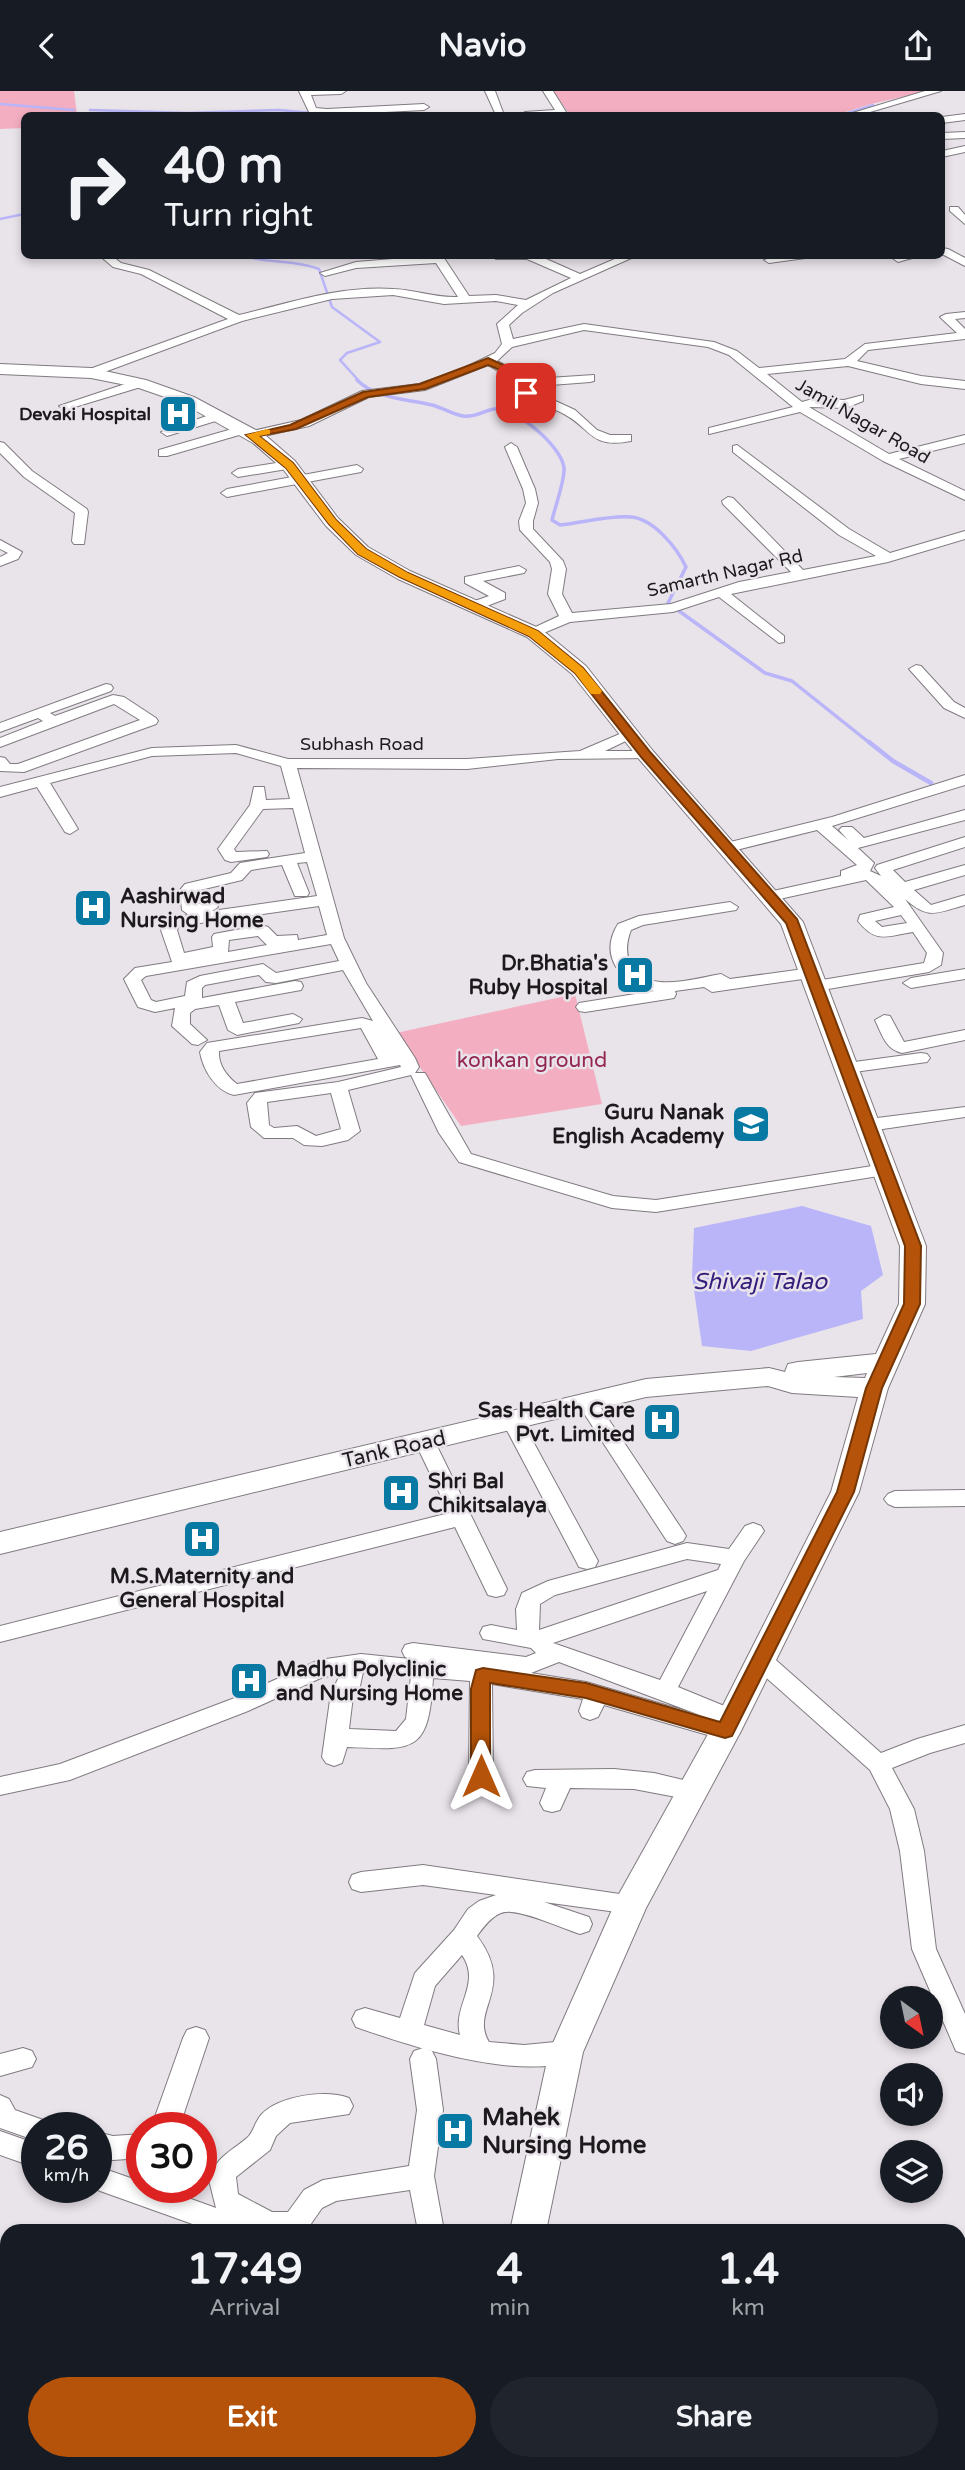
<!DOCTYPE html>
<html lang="en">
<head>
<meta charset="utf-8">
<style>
  :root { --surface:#171b24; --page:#20242c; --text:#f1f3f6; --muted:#9ea1a6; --accent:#b45309 }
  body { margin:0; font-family:"Varela Round",sans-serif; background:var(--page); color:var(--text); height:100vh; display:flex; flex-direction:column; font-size:26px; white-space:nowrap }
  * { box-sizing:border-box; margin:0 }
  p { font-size:23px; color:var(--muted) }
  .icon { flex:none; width:38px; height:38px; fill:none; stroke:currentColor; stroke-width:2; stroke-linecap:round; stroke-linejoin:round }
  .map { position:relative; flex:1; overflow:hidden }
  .drawer { position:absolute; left:0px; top:2133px; width:966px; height:247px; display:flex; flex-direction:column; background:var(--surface); border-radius:21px 21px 0 0; box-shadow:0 4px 10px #0003 }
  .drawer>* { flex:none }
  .hud { position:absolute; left:21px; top:21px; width:924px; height:147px; border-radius:10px; box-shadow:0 4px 10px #0003; background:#171b24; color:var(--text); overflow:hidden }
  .needle { width:46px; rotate:147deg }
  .fabs { position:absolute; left:880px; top:1895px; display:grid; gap:14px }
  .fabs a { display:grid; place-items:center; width:63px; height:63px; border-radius:50%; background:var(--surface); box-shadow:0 4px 10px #0003; font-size:35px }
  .speed { position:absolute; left:21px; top:2021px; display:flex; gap:14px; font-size:35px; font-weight:700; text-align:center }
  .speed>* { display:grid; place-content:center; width:91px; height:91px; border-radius:50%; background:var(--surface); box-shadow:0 4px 10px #0003; line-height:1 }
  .speed small { font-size:18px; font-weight:400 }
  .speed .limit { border:10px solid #d22; background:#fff; color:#111 }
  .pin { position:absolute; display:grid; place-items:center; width:60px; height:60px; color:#fff; margin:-30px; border-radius:14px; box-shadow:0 4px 10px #0006 }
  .me { position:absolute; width:77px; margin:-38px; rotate:0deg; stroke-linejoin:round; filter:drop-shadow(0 0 5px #0008) }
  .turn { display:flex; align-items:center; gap:24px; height:147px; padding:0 28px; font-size:32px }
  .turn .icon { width:91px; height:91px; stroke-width:2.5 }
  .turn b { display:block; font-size:49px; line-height:60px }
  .eta { display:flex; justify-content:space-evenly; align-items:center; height:119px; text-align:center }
  .eta b { font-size:42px; font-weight:700; line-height:49px }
  .action { display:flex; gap:14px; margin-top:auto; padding:14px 28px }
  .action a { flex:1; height:80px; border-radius:42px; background:var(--accent); color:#fff; font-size:28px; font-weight:700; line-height:80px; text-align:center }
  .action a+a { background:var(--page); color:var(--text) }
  header { display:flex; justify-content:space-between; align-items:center; height:91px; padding:0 28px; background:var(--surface); font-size:32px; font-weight:700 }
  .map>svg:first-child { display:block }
  .green { fill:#f3aec1 }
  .water { fill:#b9b5f8 }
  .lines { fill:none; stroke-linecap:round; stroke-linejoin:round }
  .stream-far2 { stroke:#b9b5f8; stroke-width:2.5 }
  .stream-far1 { stroke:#b9b5f8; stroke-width:3.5 }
  .stream { stroke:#b9b5f8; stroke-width:4.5 }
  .street-casing { stroke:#807b81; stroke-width:2 }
  .secondary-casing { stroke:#807b81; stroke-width:2 }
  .street { fill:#fff; fill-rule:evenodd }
  .secondary { fill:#fff; fill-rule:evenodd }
  .route { fill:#b45309; stroke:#753606; stroke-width:2 }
  .slow { fill:#f59e0b }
  .labels { text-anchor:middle; stroke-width:5; stroke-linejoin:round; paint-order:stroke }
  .far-poi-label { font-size:18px; font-weight:bold; fill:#1c1a1c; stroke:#e9e3ea; text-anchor:end }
  .far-street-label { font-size:18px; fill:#1c1a1c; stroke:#e9e3ea }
  .poi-label { font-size:21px; font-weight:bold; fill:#1c1a1c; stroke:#e9e3ea; text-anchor:start }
  .park-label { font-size:21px; fill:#942752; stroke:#e9e3ea }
  .street-label { font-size:21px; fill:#1c1a1c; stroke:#e9e3ea }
  .water-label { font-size:23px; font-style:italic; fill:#351d7b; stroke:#e9e3ea }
  .near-poi-label { font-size:24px; font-weight:bold; fill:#1c1a1c; stroke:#e9e3ea; text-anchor:start }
</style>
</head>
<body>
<header><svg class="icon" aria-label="back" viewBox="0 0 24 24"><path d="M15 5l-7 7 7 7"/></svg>Navio<svg class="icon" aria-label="share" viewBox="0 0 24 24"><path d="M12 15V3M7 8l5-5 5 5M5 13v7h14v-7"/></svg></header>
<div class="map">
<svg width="965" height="2379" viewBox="0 0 965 2379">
  <rect width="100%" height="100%" fill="#e9e3ea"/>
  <!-- green -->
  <g class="green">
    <path d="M0,0H74L77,24H24V37L0,38Z"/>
    <path d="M553,0H928L871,13L836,24H570Z"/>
    <path d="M575,903L602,1013L461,1035L396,942Z"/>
  </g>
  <!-- water -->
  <path class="water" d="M802,1115L871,1135L883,1184L861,1200L863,1228L751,1260L702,1255L692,1185L694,1137Z"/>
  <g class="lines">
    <!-- stream-far2 -->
    <g class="stream-far2">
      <path d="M0,13L74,19"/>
      <path d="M90,19L188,22L279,19L333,24"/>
      <path d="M842,24L873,14"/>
      <path d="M0,128L24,123"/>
      <path d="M240,164C266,173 293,168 319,178L332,216L380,251L347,262L340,269L359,290"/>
    </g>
    <!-- stream-far1 -->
    <path class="stream-far1" d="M357,289C376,308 407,308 432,314C443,317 452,323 463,325C474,327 483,320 494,318C515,316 562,355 564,377C565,389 555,416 552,429L560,434C582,432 609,424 631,426C654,428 677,457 686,476L668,512L765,582L792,590L871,653"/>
    <!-- stream -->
    <path class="stream" d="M869,651L893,670L931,692"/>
    <defs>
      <g id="street">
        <path d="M299,0H346L341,3L311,4L316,17L327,18L424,13L429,16L424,19L327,24L309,21Z"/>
        <path d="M485,0H495L504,24H496Z"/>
        <path d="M543,0H553L566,21L564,23L521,24L525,21L555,19Z"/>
        <path d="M925,0H941L860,24H846Z"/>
        <path d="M965,23V29L942,32V26Z"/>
        <path d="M965,41V47L942,48V42Z"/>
        <path d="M965,55V61L942,66V60Z"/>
        <path d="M950,116H958L965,124V133L950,120Z"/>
        <path d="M942,157L948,158L965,167V175L942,163Z"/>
        <path d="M99,164H111L121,172L149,179L239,224C289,212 342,194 394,198C416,199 436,207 458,206L436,172L356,177L325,185L320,182L356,171L442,164L469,205L496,204L526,209L571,187L527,168H496L491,164H537L580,183L624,164H638L553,202L522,222L509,234L513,248L584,233L714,251L737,260L759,277L845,268L865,253L957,242L940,226L946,223L965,221V227L955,228L965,238V248L868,259L857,270L921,285L965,290V298L921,293L848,275L767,283L802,311L816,307L844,309L863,304V310L846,317L809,316L889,363L965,344V352L899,368L965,400V409L883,370L800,321L709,343V337L793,316L729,264L708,256L584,239L512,256L497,270L511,277L518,289L594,284V290L590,291L525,296L575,319L597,339L610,344H631V350C590,358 592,338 564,323C548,315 529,310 515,299C501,289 508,284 488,274L425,299L369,306L309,335L251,348L247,347L246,342L167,365H159V359L239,336H247L248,341L301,329L362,300L419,293L464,277L495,262L502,253L497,233L518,214L496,210L444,213L393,204L332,208L242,230L91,286L85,282L87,279L228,228L141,183L113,176Z"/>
        <path d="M782,164H827L769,172L764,169Z"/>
        <path d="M888,164H923L898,171Z"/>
        <path d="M140,288L146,292L144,295L65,319L59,315Z"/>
        <path d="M218,321L222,322V328L167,345L161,341Z"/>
        <path d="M0,351L4,352L32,380L87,418L88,421L84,453H74L72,450L75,422L24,386L0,362Z"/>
        <path d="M511,352L517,356L535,398L538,412L533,430V438L563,470L566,478L562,503L572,522L671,513L739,491L791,481L723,413L722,410L728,406L733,407L803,479L876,465L839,444L733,361V355L737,354L849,438L890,462L965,440V448L888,471L731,503L784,545V551L779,552L719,506L673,521L570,531L534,546L529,545V539L559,525L548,503L552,478L550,471L520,439L519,430L526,412L523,398L505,356Z"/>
        <path d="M289,370L295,374L293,377L238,386L232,382L238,378Z"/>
        <path d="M357,374L363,378L361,381L227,406L221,402L227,398Z"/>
        <path d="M0,449L22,461L18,468L0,475V466L8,462L0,458Z"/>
        <path d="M519,475L526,479L524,482L483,490L505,502V508L479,518H469V512L489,505L465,492V486Z"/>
        <path d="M916,574L921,575L954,611L965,617V627L944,617L909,578Z"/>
        <path d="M106,593L111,594L113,597L111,600L50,622L55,625L113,604L124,606L156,627L158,630L156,633L24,681L0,680V666L5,667L10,673H18L140,629L114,613L0,656V647L43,630L38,627L0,641V632Z"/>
        <path d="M629,639L636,643L634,646L605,660H646L653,664L651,667L558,668L467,678L297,677L344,847L366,892L415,967L419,976L415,982H425L471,1063L613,1105L656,1109L885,1073L891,1075L894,1079L891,1083L656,1121L612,1117L459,1071L439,1042L411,984L348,999L360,1040L348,1049L322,1055L304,1054L293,1047H264L251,1036L247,1012L255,1002L338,991L401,976L400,974L234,1004C216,1000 203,979 200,961L207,952L213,951L362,927L373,930L343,879L276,892L266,891L259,884L205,894L202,897V907L295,890L301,891L303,895L301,899L235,911L243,932L293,923L302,928L299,932L237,944L228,939L219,914L195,918L190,922V933L207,949L198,954L192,953L172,935L175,917L155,921L138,916L124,888L135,877L172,871L161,839L166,828L189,824L182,819L180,799L185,793L231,782L240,772L305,762L293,717L263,718L234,758L236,761L267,760L269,763L267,766L231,771L225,769L218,758L250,714L254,696H264L266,709L290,708L281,675L236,662L152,665L50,692L78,738L70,743L65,741L37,696L0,706V696L152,657L236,654L288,668H467L580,660ZM307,771L317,805L212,820L218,816L216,813H197L196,800L242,789L251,779L282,774L295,805H307L309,802L297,772ZM319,815L327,844L298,849L297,844L277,845L268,836L262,834L214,843L212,846L213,856L184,862L177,839L179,835ZM258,845L267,854L228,861L229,849ZM331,853L339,870L276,882L263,873L200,885L187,891L185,905L156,911L151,909L141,889L146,885ZM361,937L378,968L237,993C227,985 218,974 219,960ZM331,1002L341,1038L316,1045L297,1035L274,1037L269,1034L267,1011Z"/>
        <path d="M965,684V694L832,735L848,749L839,739L842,736H852L864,747L965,719V729L858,757L874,772L870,780L881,785L875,777L877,774L965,746V756L893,779L905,791L965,774V784L914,799L931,814L965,804V814C936,822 929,829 905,808L943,862L941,874L929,881L816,900L810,899L808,895L810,891L924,872L927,862L913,841C887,845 876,853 858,830L860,824L894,816L866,789L770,810L764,808L762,805L764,802L841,785V780L857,774L817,739L728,761L720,756L722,753L832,726ZM901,824L907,832L882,836L875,830Z"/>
        <path d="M730,811L738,816L736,819L643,834L631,839C626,852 625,864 632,876C650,903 696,887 721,883L730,888L811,877L819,882L817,886L712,901L704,896L675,900L676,903L674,907L668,908L585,921L579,920L576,916L579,912L654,900C621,893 598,865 618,833L639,825Z"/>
        <path d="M965,878V888L911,897L903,892L911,887Z"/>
        <path d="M884,924L890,925L904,951L965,939V949L902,962C885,958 882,943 875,929Z"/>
        <path d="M921,962L927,963L930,967L927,971L847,982L838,977L847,972Z"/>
        <path d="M965,1016V1026L869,1040L860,1034L869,1028Z"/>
        <path d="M586,1303L593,1305L683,1440L686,1445L683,1450L675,1453L667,1450L576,1310L579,1305Z"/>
        <path d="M512,1323L519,1325L522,1330L598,1470L595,1476L587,1478L579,1476L576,1470L502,1330L505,1325Z"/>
        <path d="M425,1344L432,1346L435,1351L507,1498L504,1504L496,1506L488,1504L455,1436L0,1551V1535L449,1422L415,1351L418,1346Z"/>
        <path d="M965,1399V1415L895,1416L888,1413L884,1408L888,1403L895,1400Z"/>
        <path d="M753,1432L761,1435L764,1440L744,1470L678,1596L739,1621L742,1627L739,1633L734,1635L736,1640L733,1646L725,1649L604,1614L598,1626L590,1629L582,1626L579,1620L583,1608L492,1593L493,1685L489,1692L481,1694L473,1692L469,1685L470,1590L433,1587C429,1663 414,1659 347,1656L342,1672L334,1675L326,1672L322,1666L331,1602L340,1584L323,1586L248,1620L70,1689L0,1704V1686L60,1673L232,1608L319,1569L361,1563L410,1568L405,1566L402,1560L405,1554L413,1552L526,1566L536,1562L531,1557L483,1548L480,1542L483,1536L491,1534L517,1539L516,1518L522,1502L548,1490L687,1452L729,1458L745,1435ZM687,1468L721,1473L718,1479L539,1539L540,1513L555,1504ZM707,1500L660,1589L553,1552ZM559,1571L700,1624L586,1591L531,1582ZM363,1581L411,1585L406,1628L396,1640L349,1638L353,1605L360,1595Z"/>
        <path d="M761,1560L769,1563L881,1662L917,1648L965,1634V1652L930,1662L892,1677L914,1718L924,1760L936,1858L965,1923V1963L956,1960L912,1858L900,1760L890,1718L870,1679L753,1575L750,1569L753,1563Z"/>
        <path d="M614,1678L654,1682L700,1693L704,1700L700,1707L692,1709L634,1698L570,1697L560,1719L552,1721L544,1719L540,1712L546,1697L527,1695L523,1688L527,1681L535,1679Z"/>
        <path d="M423,1774L640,1806L643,1813L640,1820L631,1823L544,1811L589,1826L592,1833L589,1840L580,1843C562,1837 529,1822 511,1821C496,1819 485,1834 477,1845C517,1898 469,1918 489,1951L524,1954L566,1950L575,1953L579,1961L575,1969C517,1990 413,1956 356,1936L352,1928L356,1920L365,1917L400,1927L415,1882L454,1839L468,1818L479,1810L496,1804L423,1794L361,1801L352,1798L349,1791L352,1784L361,1781ZM462,1864C482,1893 452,1915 460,1944L424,1934L435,1895Z"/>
        <path d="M196,1936L205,1939L209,1947L182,2028L178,2037H151L183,1947L187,1939Z"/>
        <path d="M23,1957L32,1960L36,1968L32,1976L0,1985V1963Z"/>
        <path d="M423,1957L432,1960L436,1968L443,2019L434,2085L444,2140H418L410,2099L336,2110L322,2117L306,2140H212L89,2096H96V2075L142,2091V2096H158L216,2117L209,2089C216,2065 231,2061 248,2046C254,2040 255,2030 262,2023C279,2005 326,1998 349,2007L353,2015L349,2023L290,2032L276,2045L270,2059L236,2086L238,2103L272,2121H288L304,2099L323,2089L409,2075L417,2019L410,1968L414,1960Z"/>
        <path d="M0,2004L9,2008L15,2019L46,2030L50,2037H37V2050L0,2037Z"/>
        <path d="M0,2040L37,2053V2077L0,2064Z"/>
        <path d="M96,2041L113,2045L142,2043V2067L113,2069L96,2065Z"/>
        <path d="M97,2373H125L124,2379H94Z"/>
        <path d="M153,2373H195L198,2379H155Z"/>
      </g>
      <g id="secondary">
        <path d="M0,273L91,277L146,289L194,306L265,344L295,370L338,427L368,456L410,480L541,538L586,575L653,660L803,831L926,1155L925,1213L888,1297L859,1401L741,1640L646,1817L583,1961L546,2140H510L549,1961L619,1803L712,1636L831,1401L858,1306L792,1302L768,1295L646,1306L0,1463V1441L646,1288L769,1277L785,1281L788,1273L798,1271L876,1263L899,1213L900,1155L781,833L639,668L572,583L527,546L398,488L356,464L326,435L283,378L253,352L182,312L136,296L91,287L0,283ZM867,1282L865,1287L834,1286Z"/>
        <path d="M461,2373H501L500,2379H460Z"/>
      </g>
    </defs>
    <!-- street casing -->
    <use href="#street" class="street-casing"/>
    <!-- secondary casing -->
    <use href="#secondary" class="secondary-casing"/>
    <!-- street -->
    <use href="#street" class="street"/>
    <!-- secondary -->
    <use href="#secondary" class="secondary"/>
  </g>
  <!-- route -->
  <path class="route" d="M488,267L510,277L518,292L530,299V304C515,304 512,292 504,283C500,278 493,276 488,274L425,298L368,306L296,338L259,345L293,372L336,429L366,458L408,482L538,540L583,577L651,662L797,828L921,1155L920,1213L882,1297L854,1401L732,1645L725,1647L586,1607L490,1592V1685L488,1691L481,1693L474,1691L471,1685V1598L476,1579L483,1577L586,1592L720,1631L837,1401L866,1297L904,1213L905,1155L786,832L642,667L575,582L529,545L400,486L358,463L329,433L286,377L246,344L290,334L363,301L420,293Z"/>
  <!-- slow -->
  <path class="slow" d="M267,338L270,339V343L259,345L293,372L336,429L366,458L408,482L538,540L583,577L602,600L600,603H591L575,582L529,545L400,486L358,463L329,433L286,377L246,344Z"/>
  <!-- icons -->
  <defs>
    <symbol id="hospital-square" viewBox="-11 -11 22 22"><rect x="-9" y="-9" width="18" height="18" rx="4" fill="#0779a2" stroke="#e9e3ea"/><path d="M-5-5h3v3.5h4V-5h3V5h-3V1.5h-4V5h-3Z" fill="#fff"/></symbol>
    <symbol id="university-square" viewBox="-11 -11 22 22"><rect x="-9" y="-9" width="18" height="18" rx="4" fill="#0779a2" stroke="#e9e3ea"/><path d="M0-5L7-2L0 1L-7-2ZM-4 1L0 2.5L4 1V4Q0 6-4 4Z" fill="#fff"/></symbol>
  </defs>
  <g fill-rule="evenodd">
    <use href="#hospital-square" x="156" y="301" width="44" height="44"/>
    <use href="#hospital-square" x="71" y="795" width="44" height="44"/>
    <use href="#hospital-square" x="613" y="862" width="44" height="44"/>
    <use href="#university-square" x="729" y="1011" width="44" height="44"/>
    <use href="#hospital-square" x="640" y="1309" width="44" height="44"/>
    <use href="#hospital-square" x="379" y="1380" width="44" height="44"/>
    <use href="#hospital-square" x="180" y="1426" width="44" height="44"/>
    <use href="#hospital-square" x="227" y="1568" width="44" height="44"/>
    <use href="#hospital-square" x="433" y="2018" width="44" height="44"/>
  </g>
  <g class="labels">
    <!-- far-poi labels -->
    <g class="far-poi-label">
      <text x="151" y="329">Devaki Hospital</text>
    </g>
    <!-- far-street labels -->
    <g class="far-street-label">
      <text transform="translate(863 330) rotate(30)" y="6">Jamil Nagar Road</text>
      <text transform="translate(725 482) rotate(-13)" y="6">Samarth Nagar Rd</text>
      <text x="362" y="659">Subhash Road</text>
    </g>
    <!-- poi labels -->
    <g class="poi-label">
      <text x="120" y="812">Aashirwad<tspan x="120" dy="24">Nursing Home</tspan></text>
      <text x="608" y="879" text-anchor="end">Dr.Bhatia's<tspan x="608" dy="24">Ruby Hospital</tspan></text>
      <text x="724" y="1028" text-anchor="end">Guru Nanak<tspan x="724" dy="24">English Academy</tspan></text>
      <text x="635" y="1326" text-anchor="end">Sas Health Care<tspan x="635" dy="24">Pvt. Limited</tspan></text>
      <text x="428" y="1397">Shri Bal<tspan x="428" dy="24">Chikitsalaya</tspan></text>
      <text x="202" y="1492" text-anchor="middle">M.S.Maternity and<tspan x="202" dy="24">General Hospital</tspan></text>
      <text x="276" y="1585">Madhu Polyclinic<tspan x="276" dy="24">and Nursing Home</tspan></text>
    </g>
    <!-- park labels -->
    <g class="park-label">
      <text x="532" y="976">konkan ground</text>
    </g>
    <!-- street labels -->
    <g class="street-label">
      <text transform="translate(394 1358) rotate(-13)" y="7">Tank Road</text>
    </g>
    <!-- water labels -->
    <g class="water-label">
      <text x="760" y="1198">Shivaji Talao</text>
    </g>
    <!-- near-poi labels -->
    <g class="near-poi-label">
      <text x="482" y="2034">Mahek<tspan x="482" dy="28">Nursing Home</tspan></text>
    </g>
  </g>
</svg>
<div class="fabs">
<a><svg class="needle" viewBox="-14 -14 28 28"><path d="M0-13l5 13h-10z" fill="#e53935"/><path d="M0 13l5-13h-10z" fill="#9ea1a6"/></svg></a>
<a><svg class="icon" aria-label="sound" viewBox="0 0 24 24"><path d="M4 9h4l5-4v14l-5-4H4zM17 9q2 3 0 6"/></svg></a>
<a><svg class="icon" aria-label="layers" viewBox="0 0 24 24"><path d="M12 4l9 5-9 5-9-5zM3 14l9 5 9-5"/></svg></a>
</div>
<div class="speed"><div>26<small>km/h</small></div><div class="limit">30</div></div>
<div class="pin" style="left:526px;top:302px;background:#d93025"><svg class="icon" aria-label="arrive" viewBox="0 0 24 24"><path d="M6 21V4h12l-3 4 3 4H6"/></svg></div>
<svg class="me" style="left:481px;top:1685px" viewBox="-20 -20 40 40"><path d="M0-17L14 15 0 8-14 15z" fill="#b45309" stroke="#fff" stroke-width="4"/></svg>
<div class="hud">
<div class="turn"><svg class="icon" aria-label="right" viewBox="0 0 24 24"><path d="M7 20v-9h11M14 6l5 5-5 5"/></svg><div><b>40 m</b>Turn right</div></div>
</div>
<section class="drawer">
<div class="eta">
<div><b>17:49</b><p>Arrival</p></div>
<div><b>4</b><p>min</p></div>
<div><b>1.4</b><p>km</p></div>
</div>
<div class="action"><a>Exit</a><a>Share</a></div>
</section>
</div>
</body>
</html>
